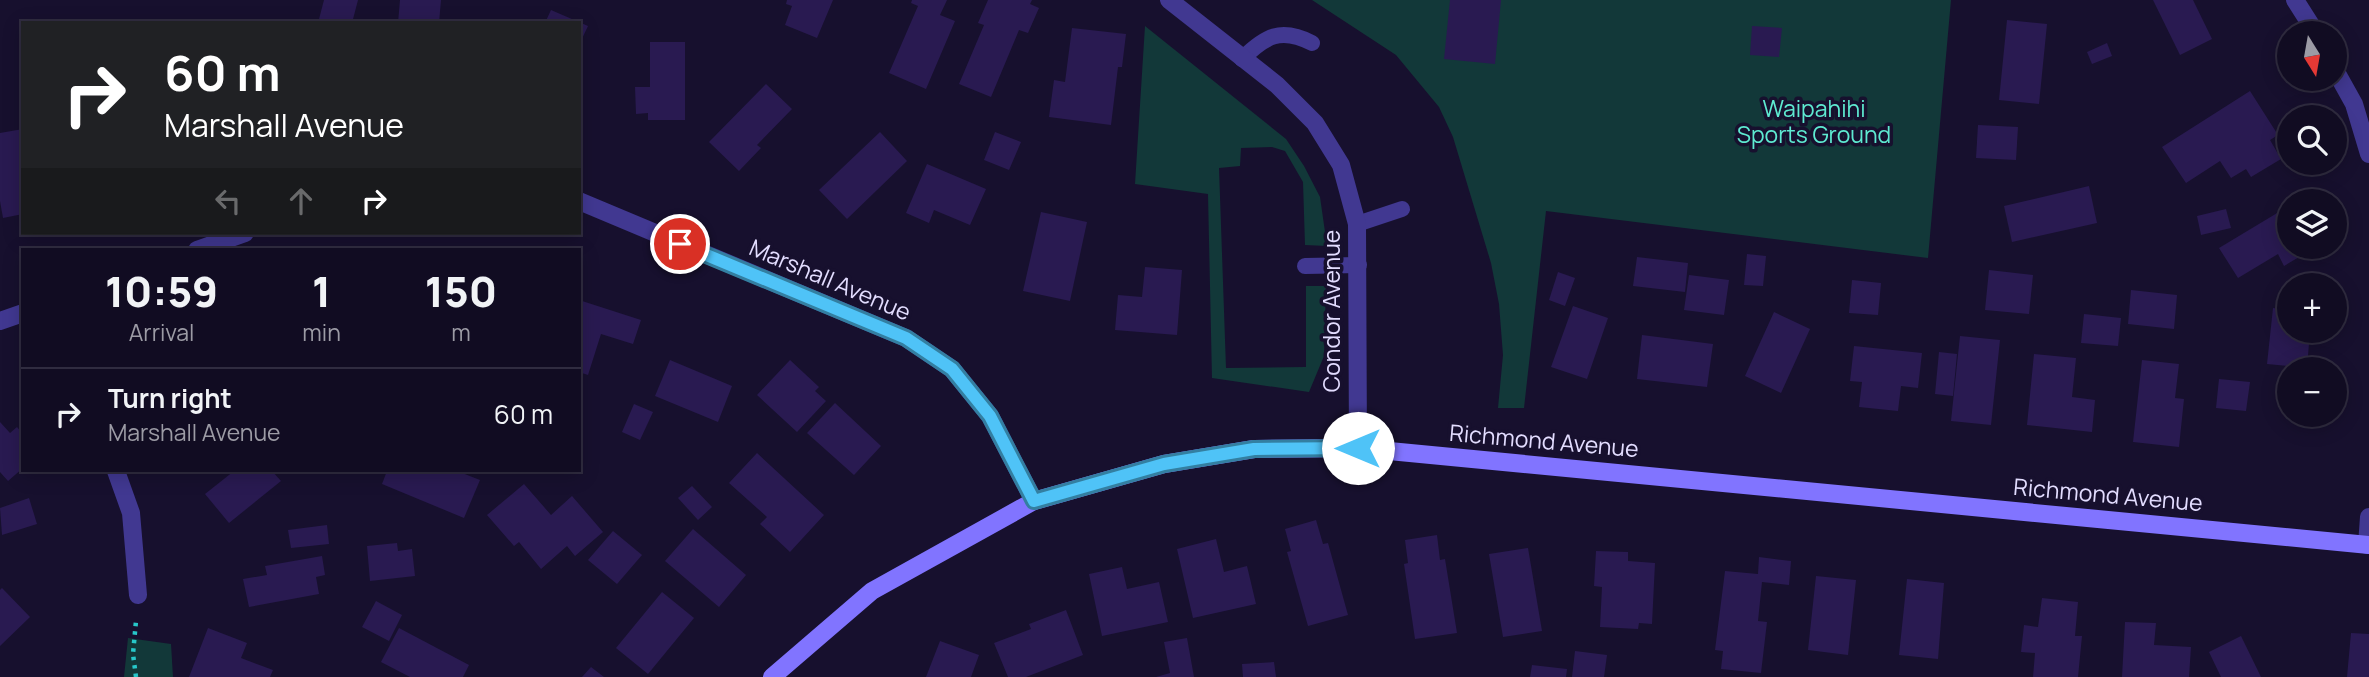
<!DOCTYPE html>
<html lang="en">
<head>
<meta charset="utf-8">
<style>
  :root { --surface:#110c22; --page:#1a152a; --text:#f1f3f6; --muted:#9c9ba5; --line:#302c40 }
  body { margin:0; font-family:Manrope,sans-serif; background:var(--page); color:var(--text); height:100vh; display:flex; flex-direction:column; font-size:26px; white-space:nowrap }
  * { box-sizing:border-box; margin:0 }
  p { font-size:23px; color:var(--muted) }
  .icon { flex:none; width:38px; height:38px; fill:none; stroke:currentColor; stroke-width:2; stroke-linecap:round; stroke-linejoin:round }
  .map { position:relative; flex:1; overflow:hidden }
  .details { position:absolute; left:21px; top:248px; width:560px; height:224px; display:flex; flex-direction:column; background:var(--surface); border-radius:0px; box-shadow:0 4px 18px #0003,0 0 0 2px var(--line) }
  .details>* { flex:none }
  .top-card { position:absolute; left:21px; top:21px; width:560px; height:214px; border-radius:0px; box-shadow:0 4px 18px #0003,0 0 0 2px var(--line); background:#202124; color:#fff; overflow:hidden }
  .needle { width:46px; rotate:169deg }
  .controls { position:absolute; left:2277px; top:21px; display:grid; gap:14px }
  .controls a { display:grid; place-items:center; width:70px; height:70px; border-radius:50%; background:var(--surface); box-shadow:0 4px 18px #0003,0 0 0 2px var(--line); font-size:35px }
  .pin { position:absolute; display:grid; place-items:center; width:60px; height:60px; color:#fff; margin:-30px; border:4px solid #fff; border-radius:50%; box-shadow:0 2px 7px #0007 }
  .me { position:absolute; width:77px; margin:-38px; rotate:270deg; stroke-linejoin:round; filter:drop-shadow(0 0 5px #0008) }
  .turn { display:flex; align-items:center; gap:24px; height:147px; padding:0 28px; font-size:32px }
  .turn .icon { width:91px; height:91px; stroke-width:2.5 }
  .turn b { display:block; font-size:49px; line-height:60px }
  .lanes { display:flex; align-items:center; height:66px; padding:0 28px; background:#0003; justify-content:center; gap:35px; direction:ltr }
  .lanes .off { opacity:.35 }
  .eta { display:flex; justify-content:space-evenly; align-items:center; height:119px; text-align:center }
  .eta b { font-size:42px; font-weight:800; line-height:49px }
  ul { padding:0; list-style:none }
  li { display:flex; align-items:center; gap:21px; height:91px; padding:0 28px; border-top:2px solid var(--line) }
  li div { flex:1 }
  li b { display:block; font-size:26px }
  li em { font-style:normal }
  .map>svg:first-child { display:block }
  .green { fill:#123839 }
  .building { fill:#291a51 }
  .lines { fill:none; stroke-linecap:round; stroke-linejoin:round }
  .path { stroke:#27c7c9; stroke-width:4.5; stroke-dasharray:3.5 5; stroke-linecap:butt }
  .lane { stroke:#413891; stroke-width:16 }
  .street { stroke:#413891; stroke-width:18 }
  .secondary { stroke:#8174ff; stroke-width:18 }
  .route-casing { stroke:#337fa1; stroke-width:18 }
  .route { stroke:#4fc3f7; stroke-width:12 }
  .labels { text-anchor:middle; stroke-width:7; stroke-linejoin:round; paint-order:stroke }
  .park-label { font-size:23px; fill:#5eead1; stroke:#17102e }
  .street-label { font-size:23px; fill:#e3ddff; stroke:#17102e }
</style>
</head>
<body>
<div class="map">
<svg width="2369" height="677" viewBox="0 0 2369 677">
  <rect width="100%" height="100%" fill="#17102e"/>
  <!-- green -->
  <g class="green">
    <path d="M1312,0H1951L1928,258L1546,211L1524,408H1498L1503,355L1499,304L1491,263L1453,137L1439,107L1396,55Z"/>
    <path d="M1145,26L1286,139L1304,166L1320,197L1327,246L1305,245L1303,182L1285,151L1272,147L1241,148L1240,166L1219,168L1226,368L1306,367V286H1326L1324,356L1309,392L1212,378L1208,194L1135,184Z"/>
    <path d="M128,638L171,644L173,677H124Z"/>
  </g>
  <!-- building -->
  <g class="building">
    <path d="M324,0H358L352,23H318Z"/>
    <path d="M400,0H441L439,23H398Z"/>
    <path d="M787,0H833L817,38L785,25L792,6L786,4Z"/>
    <path d="M912,0H947L940,15L955,21L926,89L889,73L918,6L911,3Z"/>
    <path d="M988,0H1032L1030,4L1039,8L1028,33L1019,30L991,97L959,84L984,25L978,23Z"/>
    <path d="M1450,0H1501L1495,64L1444,59Z"/>
    <path d="M2153,0H2193L2212,39L2180,55Z"/>
    <path d="M551,10L588,26L579,45V23H545Z"/>
    <path d="M2007,20L2047,24L2039,104L1999,100Z"/>
    <path d="M1752,26L1782,28L1779,57L1750,55Z"/>
    <path d="M1072,28L1126,34L1122,67H1118L1111,125L1049,117L1054,80L1065,82Z"/>
    <path d="M650,42H685V120H648V113L636,114L635,87H650Z"/>
    <path d="M2107,43L2112,56L2092,64L2087,52Z"/>
    <path d="M766,84L792,109L757,145L761,148L739,171L709,142Z"/>
    <path d="M2250,91L2278,135L2270,140L2281,159L2251,177L2246,169L2231,178L2220,161L2186,183L2162,147Z"/>
    <path d="M1978,125L2018,127L2016,160L1976,158Z"/>
    <path d="M23,129V214L3,218L0,201V133Z"/>
    <path d="M880,132L907,161L847,219L819,190Z"/>
    <path d="M995,132L1021,142L1009,170L984,160Z"/>
    <path d="M927,164L986,189L970,225L934,210L929,223L906,213Z"/>
    <path d="M2089,186L2097,223L2012,242L2004,206Z"/>
    <path d="M2289,206V247H2316L2284,266L2278,254L2238,278L2219,248Z"/>
    <path d="M2226,209L2231,228L2201,235L2197,216Z"/>
    <path d="M1041,212L1087,222L1070,301L1023,291Z"/>
    <path d="M1747,254L1766,256L1763,286L1744,285Z"/>
    <path d="M1637,257L1688,263L1685,292L1633,286Z"/>
    <path d="M1145,267L1182,270L1177,335L1115,330L1118,295L1142,297Z"/>
    <path d="M1989,270L2033,275L2029,314L1985,310Z"/>
    <path d="M1558,272L1575,278L1565,306L1549,300Z"/>
    <path d="M1689,275L1729,280L1724,315L1684,310Z"/>
    <path d="M1852,280L1881,283L1878,315L1849,313Z"/>
    <path d="M2131,290L2177,295L2174,329L2128,324Z"/>
    <path d="M579,300L641,320L633,344L601,334L588,375L579,372Z"/>
    <path d="M1573,306L1608,318L1587,379L1551,367Z"/>
    <path d="M2273,308L2289,310V331H2310L2307,368L2267,364Z"/>
    <path d="M1774,312L1810,329L1781,393L1745,376Z"/>
    <path d="M2084,314L2121,318L2118,346L2081,343Z"/>
    <path d="M1642,335L1713,344L1707,387L1637,379Z"/>
    <path d="M1960,336L2000,340L1991,425L1951,421Z"/>
    <path d="M1854,346L1922,353L1918,388L1901,386L1898,411L1859,407L1862,382L1850,381Z"/>
    <path d="M1939,352L1957,354L1953,396L1935,394Z"/>
    <path d="M2034,354L2076,358L2072,397L2095,400L2092,432L2027,425Z"/>
    <path d="M670,360L732,386L718,422L655,396Z"/>
    <path d="M790,360L819,387L815,391L826,401L797,432L757,395Z"/>
    <path d="M2142,360L2179,364L2175,398L2184,399L2179,447L2133,442Z"/>
    <path d="M2219,379L2250,382L2246,411L2216,408Z"/>
    <path d="M835,403L881,446L854,475L807,433Z"/>
    <path d="M634,404L653,412L640,440L622,432Z"/>
    <path d="M0,422L10,433L17,427L23,434V468L8,481L0,472Z"/>
    <path d="M757,453L824,515L790,552L760,524L767,517L729,483Z"/>
    <path d="M234,471H272L281,481L229,523L205,494Z"/>
    <path d="M387,471H457L480,480L464,518L382,484Z"/>
    <path d="M524,484L551,515L572,496L603,532L575,556L567,546L541,569L519,542L514,546L487,515Z"/>
    <path d="M692,486L712,507L698,520L678,498Z"/>
    <path d="M29,498L37,524L2,535L0,508Z"/>
    <path d="M1316,520L1323,544L1328,543L1348,615L1308,626L1287,552L1291,551L1285,529Z"/>
    <path d="M327,525L329,544L291,548L288,530Z"/>
    <path d="M693,529L746,575L719,607L665,561Z"/>
    <path d="M613,531L642,555L617,584L588,560Z"/>
    <path d="M1437,535L1440,560L1445,559L1457,633L1415,639L1404,564L1408,563L1405,540Z"/>
    <path d="M1216,539L1224,572L1247,566L1256,604L1193,618L1177,549Z"/>
    <path d="M397,543L398,551L412,549L415,576L370,581L367,546Z"/>
    <path d="M1528,548L1542,631L1503,637L1489,554Z"/>
    <path d="M1596,551L1628,552V561L1655,563L1652,624L1639,623L1638,629L1600,627L1602,587L1594,586Z"/>
    <path d="M322,556L325,575L316,577L319,594L249,607L243,579L267,575L265,566Z"/>
    <path d="M1759,557L1791,561L1789,585L1762,582L1758,621L1767,622L1761,673L1721,669L1723,651L1715,650L1725,571L1758,574Z"/>
    <path d="M1122,567L1127,589L1159,582L1168,622L1102,636L1089,574Z"/>
    <path d="M1816,576L1856,580L1848,655L1808,650Z"/>
    <path d="M1907,579L1944,583L1938,659L1899,655Z"/>
    <path d="M2,588L30,617L0,646V590Z"/>
    <path d="M662,592L694,618L648,674L616,648Z"/>
    <path d="M2042,598L2078,602L2075,636H2082L2078,677H2033L2035,653L2021,652L2024,625L2038,627Z"/>
    <path d="M376,601L402,615L389,641L362,627Z"/>
    <path d="M1066,610L1083,655L1026,677H1008L994,643L1031,629L1029,624Z"/>
    <path d="M2125,622L2156,623L2154,645L2191,647L2189,677H2122Z"/>
    <path d="M208,628L247,643L241,658L273,670L270,677H189Z"/>
    <path d="M399,628L469,665L463,677H410L381,662Z"/>
    <path d="M2351,633L2369,634V677H2347Z"/>
    <path d="M2241,636L2261,677H2221L2209,652Z"/>
    <path d="M1187,638L1194,677H1156L1170,673L1164,642Z"/>
    <path d="M940,641L979,655L971,677H926Z"/>
    <path d="M1575,651L1607,655L1604,677H1572Z"/>
    <path d="M1274,662L1276,677H1243L1242,664Z"/>
    <path d="M1532,665L1567,669L1566,677H1530Z"/>
    <path d="M591,667L604,677H582Z"/>
  </g>
  <g class="lines">
    <!-- path -->
    <path class="path" d="M136,677L133,654L136,621"/>
    <!-- lane -->
    <g class="lane">
      <path d="M1242,59C1265,36 1281,27 1312,43"/>
      <path d="M1357,224L1402,209"/>
      <path d="M1305,266L1359,265"/>
    </g>
    <!-- street -->
    <g class="street">
      <path d="M1169,0L1277,85L1315,123L1341,165L1357,224L1358,448"/>
      <path d="M2295,0L2316,33"/>
      <path d="M2334,68L2354,104L2369,154"/>
      <path d="M579,201L906,338L952,369L990,416L1034,501"/>
      <path d="M197,250L245,233"/>
      <path d="M0,321L23,313"/>
      <path d="M116,471L131,513L138,595"/>
      <path d="M2367,545L2369,517"/>
    </g>
    <!-- secondary -->
    <path class="secondary" d="M772,677L872,591L1034,501L1164,464L1254,449L1358,448L2369,545"/>
  </g>
  <g class="lines">
    <defs>
      <path id="route" d="M680,244L906,338L952,369L990,416L1034,501L1164,464L1254,449L1358,448"/>
    </defs>
    <!-- route casing -->
    <use href="#route" class="route-casing"/>
    <!-- route -->
    <use href="#route" class="route"/>
  </g>
  <g class="labels">
    <!-- park labels -->
    <g class="park-label">
      <text x="1814" y="117">Waipahihi<tspan x="1814" dy="26">Sports Ground</tspan></text>
    </g>
    <!-- street labels -->
    <g class="street-label">
      <text transform="translate(830 280) rotate(23)" y="8">Marshall Avenue</text>
      <text transform="translate(1332 311) rotate(-90)" y="8">Condor Avenue</text>
      <text transform="translate(1544 441) rotate(5)" y="8">Richmond Avenue</text>
      <text transform="translate(2108 495) rotate(5)" y="8">Richmond Avenue</text>
    </g>
  </g>
</svg>
<div class="controls">
<a><svg class="needle" viewBox="-14 -14 28 28"><path d="M0-13l5 13h-10z" fill="#e53935"/><path d="M0 13l5-13h-10z" fill="#9c9ba5"/></svg></a>
<a><svg class="icon" aria-label="search" viewBox="0 0 24 24"><circle cx="10" cy="10" r="6"/><path d="M15 15l6 6"/></svg></a>
<a><svg class="icon" aria-label="layers" viewBox="0 0 24 24"><path d="M12 4l9 5-9 5-9-5zM3 14l9 5 9-5"/></svg></a>
<a>+</a>
<a>−</a>
</div>
<div class="pin" style="left:680px;top:244px;background:#d93025"><svg class="icon" aria-label="arrive" viewBox="0 0 24 24"><path d="M6 21V4h12l-3 4 3 4H6"/></svg></div>
<svg class="me" style="left:1358px;top:448px" viewBox="-20 -20 40 40"><circle r="19" fill="#fff"/><path d="M0-13L10 11 0 6-10 11z" fill="#4fc3f7"/></svg>
<div class="top-card">
<div class="turn"><svg class="icon" aria-label="right" viewBox="0 0 24 24"><path d="M7 20v-9h11M14 6l5 5-5 5"/></svg><div><b>60 m</b>Marshall Avenue</div></div>
<div class="lanes"><svg class="icon off" aria-label="left" viewBox="0 0 24 24"><path d="M17 20v-9H6M10 6l-5 5 5 5"/></svg><svg class="icon off" aria-label="ahead" viewBox="0 0 24 24"><path d="M12 20V5M6 11l6-6 6 6"/></svg><svg class="icon" aria-label="right" viewBox="0 0 24 24"><path d="M7 20v-9h11M14 6l5 5-5 5"/></svg></div>
</div>
<section class="details">
<div class="eta">
<div><b>10:59</b><p>Arrival</p></div>
<div><b>1</b><p>min</p></div>
<div><b>150</b><p>m</p></div>
</div>
<ul>
<li><svg class="icon" aria-label="right" viewBox="0 0 24 24"><path d="M7 20v-9h11M14 6l5 5-5 5"/></svg><div><b>Turn right</b><p>Marshall Avenue</p></div><em>60 m</em></li>
</ul>
</section>
</div>
</body>
</html>
